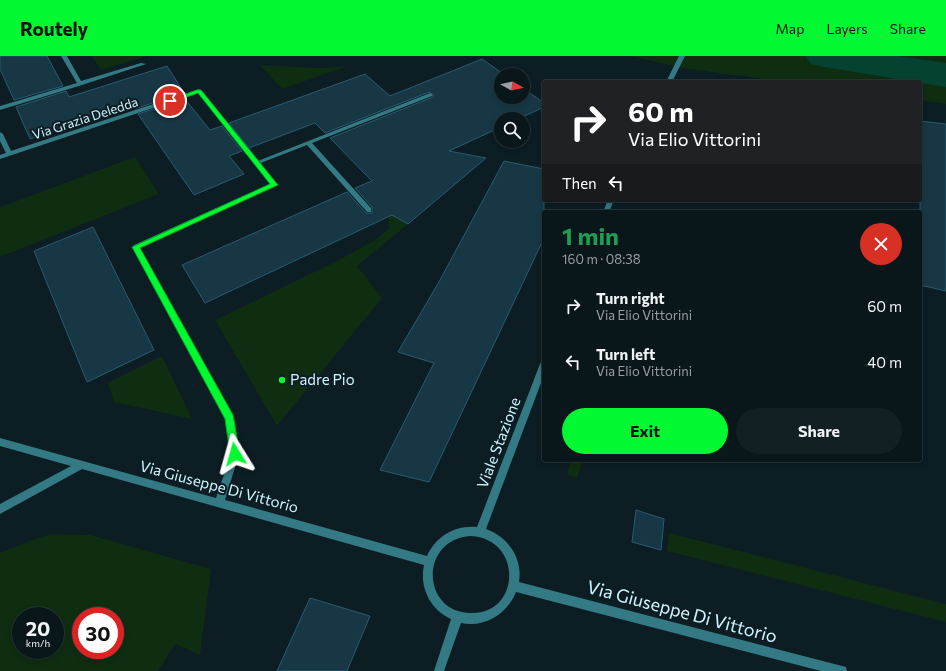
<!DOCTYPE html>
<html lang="en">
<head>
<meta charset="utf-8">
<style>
  :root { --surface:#09161a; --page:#121f23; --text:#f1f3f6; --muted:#999fa2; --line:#293539; --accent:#00f931 }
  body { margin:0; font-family:Commissioner,sans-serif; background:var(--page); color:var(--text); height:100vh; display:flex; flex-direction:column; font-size:15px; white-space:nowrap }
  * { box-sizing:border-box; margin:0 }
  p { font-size:13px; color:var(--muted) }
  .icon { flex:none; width:22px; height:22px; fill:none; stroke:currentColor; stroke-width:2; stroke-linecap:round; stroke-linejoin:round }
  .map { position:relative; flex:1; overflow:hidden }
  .drawer { position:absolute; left:542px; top:154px; width:380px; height:252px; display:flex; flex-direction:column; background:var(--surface); border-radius:4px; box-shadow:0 2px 6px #0003,0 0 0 1px var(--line) }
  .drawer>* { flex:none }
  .top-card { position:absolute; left:542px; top:24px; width:380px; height:122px; border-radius:4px; box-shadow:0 2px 6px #0003,0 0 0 1px var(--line); background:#202124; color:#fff; overflow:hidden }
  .needle { width:26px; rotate:98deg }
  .controls { position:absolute; left:494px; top:12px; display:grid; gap:8px }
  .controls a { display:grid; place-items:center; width:36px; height:36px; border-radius:50%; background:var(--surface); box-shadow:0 2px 6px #0003,0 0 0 1px var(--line); font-size:20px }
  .speed { position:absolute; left:12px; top:551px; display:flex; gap:8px; font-size:20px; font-weight:700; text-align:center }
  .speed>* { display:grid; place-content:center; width:52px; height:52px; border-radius:50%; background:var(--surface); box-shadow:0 2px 6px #0003,0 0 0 1px var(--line); line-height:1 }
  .speed small { font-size:10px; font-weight:400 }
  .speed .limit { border:6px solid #d22; background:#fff; color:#111 }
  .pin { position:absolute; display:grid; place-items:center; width:34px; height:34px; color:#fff; margin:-17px; border:2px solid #fff; border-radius:50%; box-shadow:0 1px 4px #0007 }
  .me { position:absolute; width:44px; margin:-22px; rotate:352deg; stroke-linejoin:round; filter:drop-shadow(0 0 3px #0008) }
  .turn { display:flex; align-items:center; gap:14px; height:84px; padding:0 20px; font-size:18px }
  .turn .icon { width:52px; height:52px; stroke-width:2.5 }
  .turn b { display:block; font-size:28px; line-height:34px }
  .then { display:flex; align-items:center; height:38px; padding:0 20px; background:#0003; gap:8px; font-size:15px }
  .round { display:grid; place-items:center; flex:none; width:42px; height:42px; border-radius:21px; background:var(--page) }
  .overview { display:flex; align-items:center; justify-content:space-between; height:68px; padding:0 20px }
  h1 { font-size:24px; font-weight:700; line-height:30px; color:#1e9e55 }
  .cta { display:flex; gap:8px; margin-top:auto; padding:8px 20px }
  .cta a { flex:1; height:46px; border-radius:24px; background:var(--accent); color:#111; font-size:16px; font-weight:700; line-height:46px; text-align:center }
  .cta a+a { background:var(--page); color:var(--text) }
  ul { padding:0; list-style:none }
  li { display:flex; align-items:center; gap:12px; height:56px; padding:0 20px }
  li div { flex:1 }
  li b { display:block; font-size:15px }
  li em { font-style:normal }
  header { display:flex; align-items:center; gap:24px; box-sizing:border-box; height:56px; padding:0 20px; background:var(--accent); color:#111 }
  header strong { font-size:19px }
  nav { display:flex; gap:22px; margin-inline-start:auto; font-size:14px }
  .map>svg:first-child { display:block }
  .green { fill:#0f2d11; fill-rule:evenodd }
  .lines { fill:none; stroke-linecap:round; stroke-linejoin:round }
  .river { fill:#064232; fill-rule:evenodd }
  .building { fill:#173745; stroke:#275c73 }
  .service { fill:#347a85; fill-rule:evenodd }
  .minor { fill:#347a85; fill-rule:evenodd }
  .route { fill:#00f931; stroke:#00a220 }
  .poi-dot { fill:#00f931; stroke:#0c1d23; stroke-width:1.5 }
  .labels { text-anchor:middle; stroke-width:4; stroke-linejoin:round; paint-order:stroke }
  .far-street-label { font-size:13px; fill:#cef5ff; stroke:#0c1d23 }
  .poi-label { font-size:15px; fill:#cef5ff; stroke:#0c1d23; text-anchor:start }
  .street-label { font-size:15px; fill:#cef5ff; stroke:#0c1d23 }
  .near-street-label { font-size:18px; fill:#cef5ff; stroke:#0c1d23 }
</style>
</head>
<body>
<header>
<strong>Routely</strong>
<nav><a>Map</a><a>Layers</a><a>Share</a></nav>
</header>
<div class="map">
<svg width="946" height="615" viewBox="0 0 946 615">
  <rect width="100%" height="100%" fill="#0c1d23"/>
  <!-- green -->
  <g class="green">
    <path d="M92,0H147L101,14Z"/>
    <path d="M629,0H946V48L920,44V26H786L688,13Z"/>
    <path d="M260,9L320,12L348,10L282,33Z"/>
    <path d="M135,101L159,138L0,201V151Z"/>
    <path d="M389,157L408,168L357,210L382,242L277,370L215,264L337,205L375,184L389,172Z"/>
    <path d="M162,300L192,363L114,346L108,327Z"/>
    <path d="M571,404H583L577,422L567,418Z"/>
    <path d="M669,477L946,548V566L667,495Z"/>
    <path d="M52,478L90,479L211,513L200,599L175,588L158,615H0V497L37,482ZM21,560H55V594H21ZM81,560H115V594H81Z"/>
  </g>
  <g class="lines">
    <!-- river -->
    <path class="river" d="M805,0H898L946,7V31L824,11L811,8Z"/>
  </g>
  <!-- building -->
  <g class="building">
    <path d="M0,0H47L63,30L14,44L0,13Z"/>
    <path d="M482,3L505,19H501V41H523V32L544,47V51L518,63H501V71L449,95L486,102L408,168L392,159L205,247L182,209L347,136L366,157H372V151L355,132L372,125L330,82L433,41L434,39L429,36L325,77L315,67L249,92L229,67L365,18L390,40Z"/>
    <path d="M167,10L181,32L177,33L181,37L135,53L132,48L30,83L16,51L66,35L69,41Z"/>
    <path d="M185,43L210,74L222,70L242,95L229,100L244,118L194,139L138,58Z"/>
    <path d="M920,65L946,68V235L920,229Z"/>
    <path d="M504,105L544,113V182L429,426L380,414L434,307L398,296L440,224Z"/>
    <path d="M93,171L154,294L87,326L34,195Z"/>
    <path d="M636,454L664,463L661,494L632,486Z"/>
    <path d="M310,542L370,560L347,615H277Z"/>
  </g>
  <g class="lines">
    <!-- service -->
    <g class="service">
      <path d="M61,0H67L81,25L141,7L146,8L82,29L0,54V50L77,27Z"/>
      <path d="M430,37L433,39L432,40L312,87L371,152V156H367L307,89L258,108L256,109L253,107Z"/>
    </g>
    <!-- minor -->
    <g class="minor">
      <path d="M679,0H685L672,26H666Z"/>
      <path d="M199,33L201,34L277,129L140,192L234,362L239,398L225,444L427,500C436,480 455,469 477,471L540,308L541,306L544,305V319L486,473C508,481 523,502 519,526L842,610L846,611L847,615H821L516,536C507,558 485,572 461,567L444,615H434L451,563C431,554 419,532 424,509L82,413L0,458V448L71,410L0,390V382L216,442L231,398L226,362L133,191L134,189L270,128L198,37L0,103V99L6,97L0,85V76L3,78L11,95ZM471,480C523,483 521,558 471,557C421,557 419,483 471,480Z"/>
      <path d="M608,144H614L609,156H603Z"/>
    </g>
  </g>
  <!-- route -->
  <path class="route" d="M197,34H201L278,129L140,192L233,359L240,398L238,401L235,402L231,401L230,398L225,363L132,191L270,128L198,37L170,47L167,45Z"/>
  <!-- markers -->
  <circle class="poi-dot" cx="282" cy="324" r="4"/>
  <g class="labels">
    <!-- far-street labels -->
    <g class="far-street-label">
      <text transform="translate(85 62) rotate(-18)" y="5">Via Grazia Deledda</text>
    </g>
    <!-- poi labels -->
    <g class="poi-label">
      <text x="290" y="329">Padre Pio</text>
    </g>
    <!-- street labels -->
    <g class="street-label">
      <text transform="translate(499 387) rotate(-69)" y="5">Viale Stazione</text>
      <text transform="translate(219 431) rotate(15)" y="5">Via Giuseppe Di Vittorio</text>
    </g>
    <!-- near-street labels -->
    <g class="near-street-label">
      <text transform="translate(682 556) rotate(15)" y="6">Via Giuseppe Di Vittorio</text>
    </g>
  </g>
</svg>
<div class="controls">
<a><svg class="needle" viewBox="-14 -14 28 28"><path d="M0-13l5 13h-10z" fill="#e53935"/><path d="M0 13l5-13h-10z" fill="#999fa2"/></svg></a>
<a><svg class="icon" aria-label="search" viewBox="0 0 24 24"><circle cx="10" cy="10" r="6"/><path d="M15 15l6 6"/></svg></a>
</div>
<div class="speed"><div>20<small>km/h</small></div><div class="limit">30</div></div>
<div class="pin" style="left:170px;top:45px;background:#d93025"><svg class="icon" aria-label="arrive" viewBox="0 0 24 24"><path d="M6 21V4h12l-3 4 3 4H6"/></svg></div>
<svg class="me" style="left:235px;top:398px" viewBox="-20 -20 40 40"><path d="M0-17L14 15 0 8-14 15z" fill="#00f931" stroke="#fff" stroke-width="4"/></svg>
<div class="top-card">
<div class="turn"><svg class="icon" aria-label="right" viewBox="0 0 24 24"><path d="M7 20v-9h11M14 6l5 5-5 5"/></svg><div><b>60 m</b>Via Elio Vittorini</div></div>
<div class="then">Then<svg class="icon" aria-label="left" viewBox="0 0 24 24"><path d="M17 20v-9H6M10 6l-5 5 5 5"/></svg></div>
</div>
<section class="drawer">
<div class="overview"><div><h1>1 min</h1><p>160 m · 08:38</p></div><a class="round" style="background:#d93025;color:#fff"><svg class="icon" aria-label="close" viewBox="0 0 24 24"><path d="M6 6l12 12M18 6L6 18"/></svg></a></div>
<ul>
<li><svg class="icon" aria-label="right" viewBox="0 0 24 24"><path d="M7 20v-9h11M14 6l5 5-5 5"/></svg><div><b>Turn right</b><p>Via Elio Vittorini</p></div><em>60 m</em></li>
<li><svg class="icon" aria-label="left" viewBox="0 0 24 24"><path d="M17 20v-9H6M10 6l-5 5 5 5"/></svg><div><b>Turn left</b><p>Via Elio Vittorini</p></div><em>40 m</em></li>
</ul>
<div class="cta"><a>Exit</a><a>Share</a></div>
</section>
</div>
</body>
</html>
